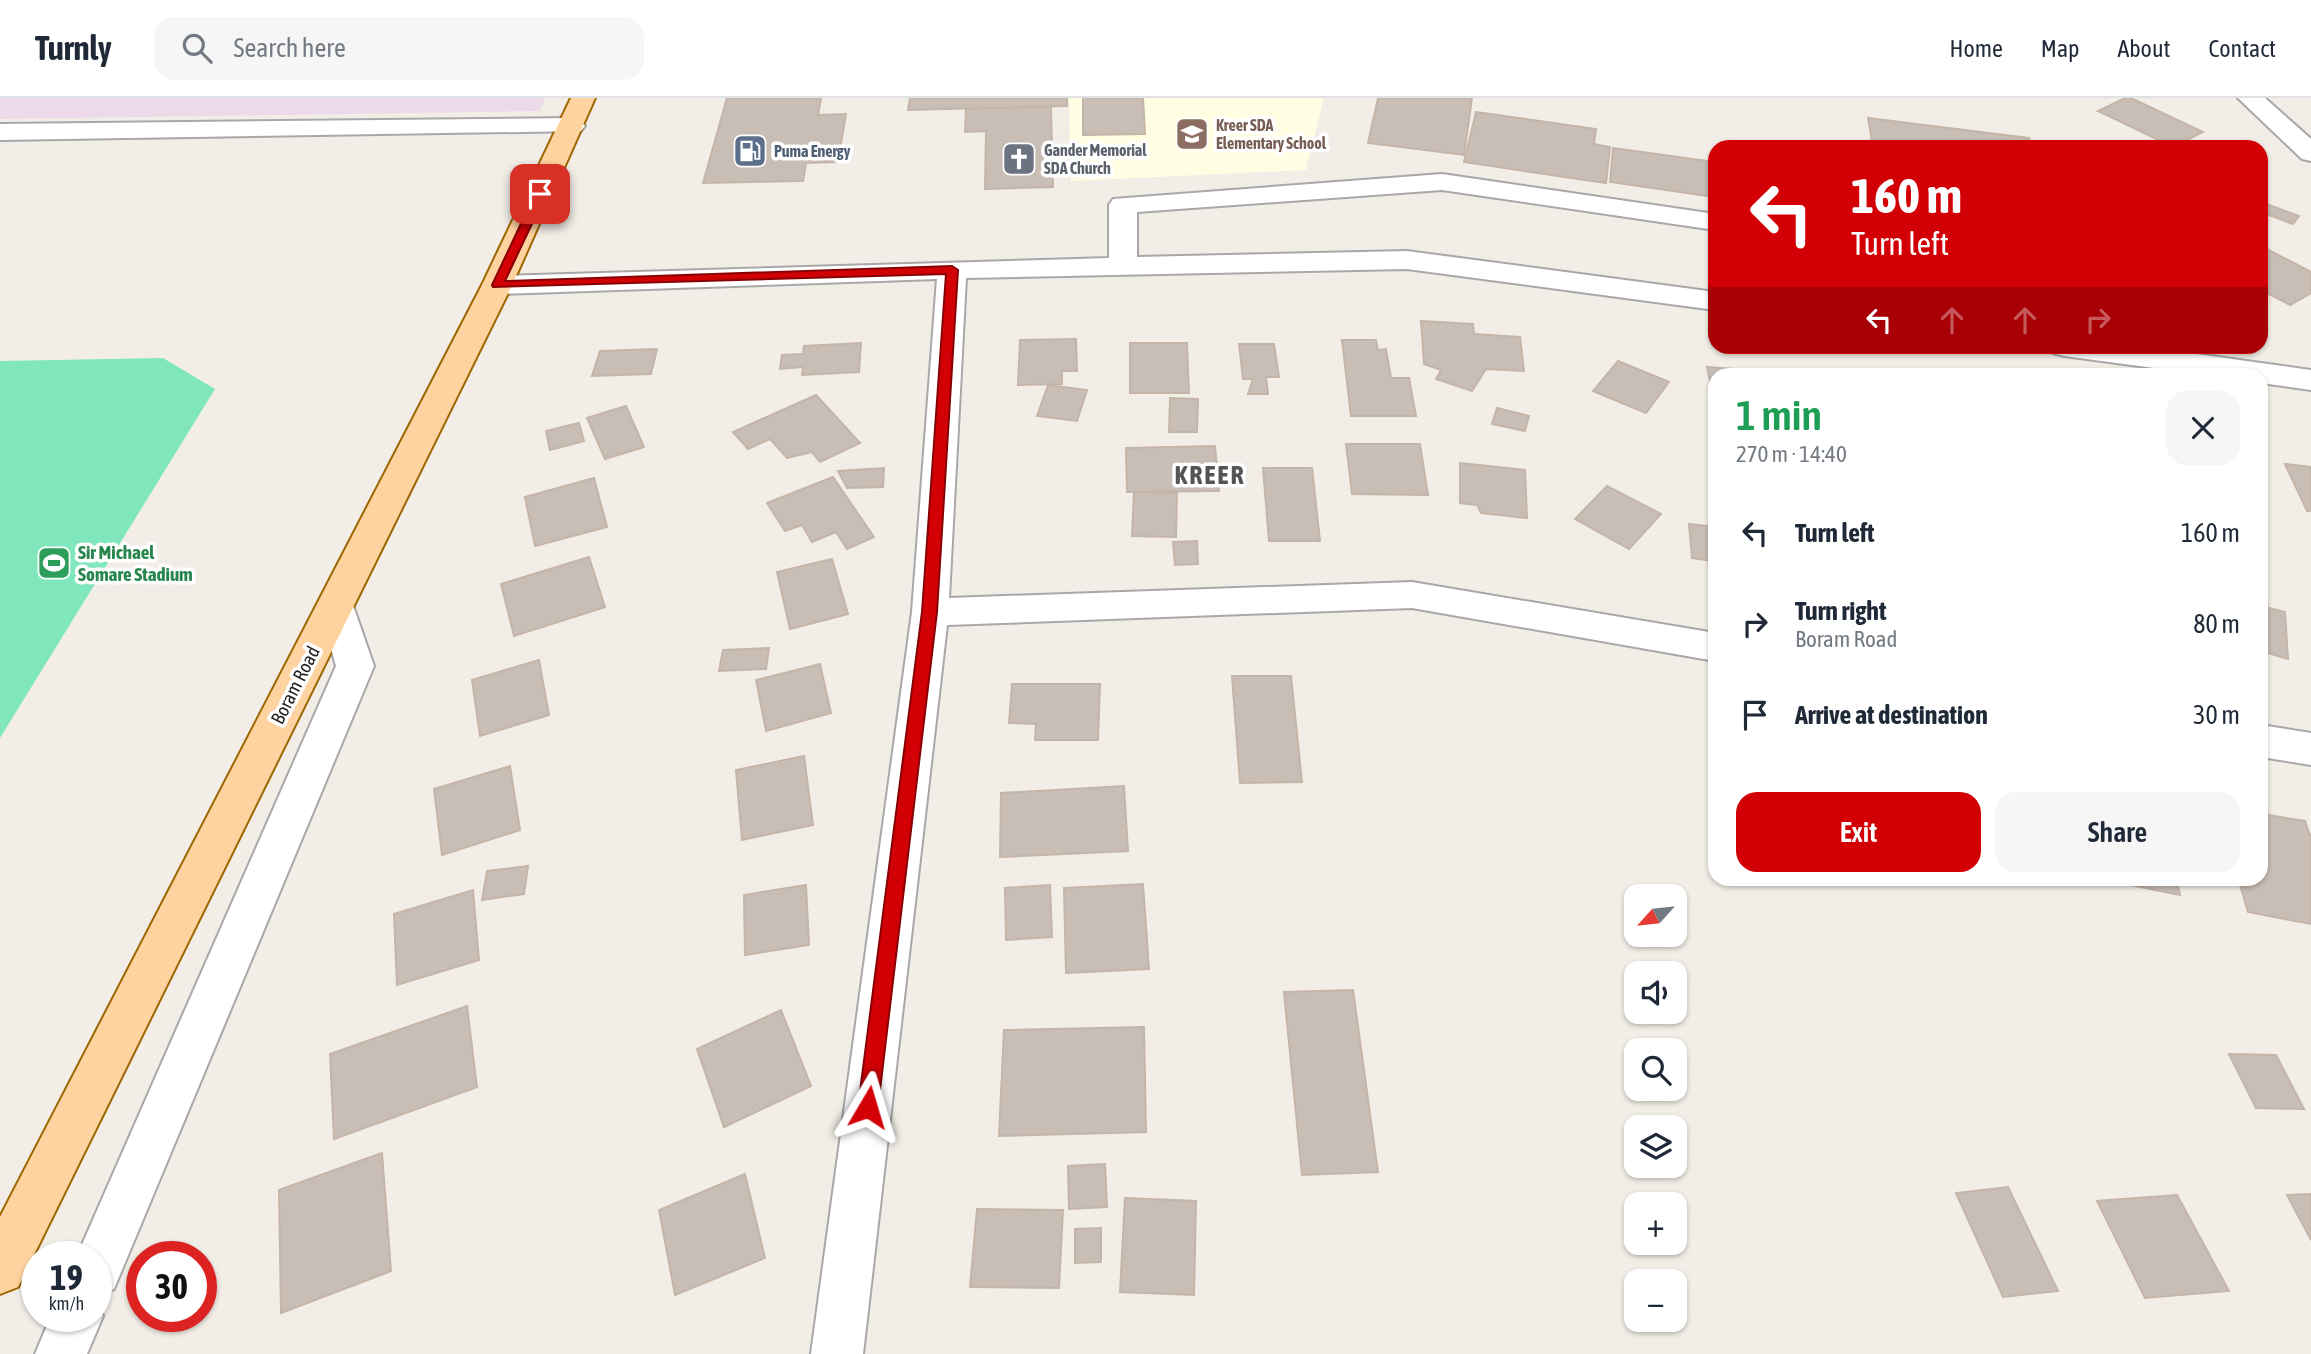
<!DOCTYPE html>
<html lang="en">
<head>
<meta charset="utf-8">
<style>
  :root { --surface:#fff; --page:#f6f6f7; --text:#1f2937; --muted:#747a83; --line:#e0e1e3; --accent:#d20005 }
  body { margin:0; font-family:"Asap Condensed",sans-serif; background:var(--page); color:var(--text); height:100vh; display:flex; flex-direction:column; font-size:26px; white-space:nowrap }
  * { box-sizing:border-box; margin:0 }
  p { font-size:23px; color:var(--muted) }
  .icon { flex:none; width:38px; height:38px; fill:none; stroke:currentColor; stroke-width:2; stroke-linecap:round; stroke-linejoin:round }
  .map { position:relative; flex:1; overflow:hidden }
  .side { position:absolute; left:1708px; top:270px; width:560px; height:518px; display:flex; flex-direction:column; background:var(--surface); border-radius:21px; box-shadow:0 2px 5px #0004 }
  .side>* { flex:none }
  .banner { position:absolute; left:1708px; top:42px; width:560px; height:214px; border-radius:21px; box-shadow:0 2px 5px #0004; background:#d20005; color:#fff; overflow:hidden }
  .needle { width:46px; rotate:243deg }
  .buttons { position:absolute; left:1624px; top:786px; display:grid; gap:14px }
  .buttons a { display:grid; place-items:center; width:63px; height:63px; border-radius:14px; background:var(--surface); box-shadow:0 2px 5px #0004; font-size:35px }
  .speed { position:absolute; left:21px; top:1143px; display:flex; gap:14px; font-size:35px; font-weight:700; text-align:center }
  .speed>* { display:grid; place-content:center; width:91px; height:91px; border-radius:50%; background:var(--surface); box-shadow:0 2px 5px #0004; line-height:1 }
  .speed small { font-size:18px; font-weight:400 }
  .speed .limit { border:10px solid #d22; background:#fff; color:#111 }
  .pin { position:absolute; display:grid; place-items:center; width:60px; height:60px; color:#fff; margin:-30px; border-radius:14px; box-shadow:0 4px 10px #0006 }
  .me { position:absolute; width:77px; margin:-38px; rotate:7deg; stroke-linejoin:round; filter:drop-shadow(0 0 5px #0008) }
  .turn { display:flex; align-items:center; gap:24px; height:147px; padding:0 28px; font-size:32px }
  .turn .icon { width:91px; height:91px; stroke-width:2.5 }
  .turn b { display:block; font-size:49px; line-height:60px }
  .lanes { display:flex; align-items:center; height:66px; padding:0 28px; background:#0003; justify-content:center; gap:35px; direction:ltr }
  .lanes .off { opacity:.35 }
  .round { display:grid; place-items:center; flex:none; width:74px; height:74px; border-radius:21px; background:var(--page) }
  .head { display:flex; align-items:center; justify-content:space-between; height:119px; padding:0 28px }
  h1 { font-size:42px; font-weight:600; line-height:52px; color:#1e9e55 }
  .primary-button { display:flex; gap:14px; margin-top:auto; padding:14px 28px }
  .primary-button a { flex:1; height:80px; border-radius:21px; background:var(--accent); color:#fff; font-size:28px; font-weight:600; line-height:80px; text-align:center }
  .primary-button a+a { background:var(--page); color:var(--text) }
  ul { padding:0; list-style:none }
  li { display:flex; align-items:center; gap:21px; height:91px; padding:0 28px }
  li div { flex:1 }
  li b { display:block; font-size:26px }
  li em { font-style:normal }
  header { display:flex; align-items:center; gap:42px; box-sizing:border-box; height:98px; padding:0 35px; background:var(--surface); border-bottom:2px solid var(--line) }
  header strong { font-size:33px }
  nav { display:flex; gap:38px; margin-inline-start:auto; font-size:24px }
  .search { width:490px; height:63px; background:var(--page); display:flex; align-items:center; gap:18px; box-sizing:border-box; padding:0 24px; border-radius:21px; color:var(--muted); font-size:26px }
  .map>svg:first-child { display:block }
  .industrial { fill:#ecd9e9 }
  .education { fill:#fffee3 }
  .pitch { fill:#80e7bc }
  .building { fill:#c8beb6; stroke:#c5b4a8; stroke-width:2 }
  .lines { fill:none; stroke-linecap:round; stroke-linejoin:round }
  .minor-casing { stroke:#a8a8a8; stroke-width:4 }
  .major-casing { stroke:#9e6600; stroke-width:4 }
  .minor { fill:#fff; fill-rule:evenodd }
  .major { fill:#ffd39f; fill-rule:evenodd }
  .route { fill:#d20005; stroke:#880003; stroke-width:2 }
  .labels { text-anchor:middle; stroke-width:7; stroke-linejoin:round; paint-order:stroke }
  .far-education-label { font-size:16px; font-weight:bold; fill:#785e54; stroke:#fff; text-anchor:start }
  .far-worship-label { font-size:16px; font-weight:bold; fill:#5b616d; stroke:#fff; text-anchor:start }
  .far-service-label { font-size:16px; font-weight:bold; fill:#4e5e75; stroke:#fff; text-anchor:start }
  .leisure-label { font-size:19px; font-weight:bold; fill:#27864d; stroke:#fff; text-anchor:start }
  .street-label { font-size:19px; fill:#212121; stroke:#fff }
  .district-label { font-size:26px; font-weight:bold; letter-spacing:2px; fill:#545454; stroke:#fff }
</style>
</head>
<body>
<header>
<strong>Turnly</strong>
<div class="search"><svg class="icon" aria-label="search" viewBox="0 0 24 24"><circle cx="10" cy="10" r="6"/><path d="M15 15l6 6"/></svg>Search here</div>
<nav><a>Home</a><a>Map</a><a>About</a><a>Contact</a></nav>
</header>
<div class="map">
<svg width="2311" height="1256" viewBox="0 0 2311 1256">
  <rect width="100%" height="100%" fill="#f2eee7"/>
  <!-- industrial -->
  <path class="industrial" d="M0,0H545L540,13L0,21Z"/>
  <!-- education -->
  <path class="education" d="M1069,0H1324L1306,72L1071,83Z"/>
  <!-- pitch -->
  <path class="pitch" d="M163,260L215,291L0,640V263Z"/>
  <!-- building -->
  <g class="building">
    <path d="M727,0H821L818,17L846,16L838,64L806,65L803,83L703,85Z"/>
    <path d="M910,0H1067V8L908,12Z"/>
    <path d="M1083,0H1143L1145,36L1083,37Z"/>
    <path d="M1378,0H1472L1464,57L1368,45Z"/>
    <path d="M2125,0H2131L2203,34L2173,49L2098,13Z"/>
    <path d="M1051,9L1053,89L985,91L986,33L965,34L966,11Z"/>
    <path d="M1476,14L1596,31L1594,46L1610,49L1606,85L1464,64Z"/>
    <path d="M1868,20L2029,40L2032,49H1873Z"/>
    <path d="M1613,50L1715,64V99L1610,84Z"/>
    <path d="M2261,104L2299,118L2293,126L2261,114Z"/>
    <path d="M2261,148L2311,174V195L2290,207L2261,192Z"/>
    <path d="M1421,223L1473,226L1474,236L1520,239L1524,273L1486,271L1472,293L1436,281L1441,272L1424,266Z"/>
    <path d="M1076,241L1077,273H1062V286L1018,287L1020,242Z"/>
    <path d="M1342,242H1376L1378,252L1386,251L1391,280H1409L1416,318H1351Z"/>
    <path d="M861,245L859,274L802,277L803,269L780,271L782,257L803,256L804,248Z"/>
    <path d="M1130,245H1187L1189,295H1130Z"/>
    <path d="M1239,246H1274L1279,279H1266L1268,296H1248L1253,281H1243Z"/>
    <path d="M657,251L651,276L592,278L600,253Z"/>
    <path d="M1618,263L1669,284L1646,315L1593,293Z"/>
    <path d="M1707,269L1747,272L1748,276H1715V307Z"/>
    <path d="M1048,287L1087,292L1077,323L1037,318Z"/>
    <path d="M816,297L860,345L820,364L812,354L787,360L770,341L748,351L733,334Z"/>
    <path d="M1170,300L1198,301L1197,334H1169Z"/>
    <path d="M626,308L644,349L605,361L587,320Z"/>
    <path d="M1497,310L1529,318L1525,333L1492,326Z"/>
    <path d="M579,325L584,343L550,352L546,333Z"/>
    <path d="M1346,346H1420L1428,397L1352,396Z"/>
    <path d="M1215,348L1219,393L1127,394L1126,350Z"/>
    <path d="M1460,365L1525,372L1527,420L1481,415L1477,407L1460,405Z"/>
    <path d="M2285,366L2311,369V413H2307Z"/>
    <path d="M884,370L883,389L847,390L838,373Z"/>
    <path d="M1263,370H1312L1320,443H1269Z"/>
    <path d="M833,379L874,439L847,451L836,434L812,444L802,427L785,433L767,405Z"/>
    <path d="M594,380L607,429L535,448L525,399Z"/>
    <path d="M1607,388L1661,416L1629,451L1575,421Z"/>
    <path d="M1134,394L1177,395L1176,439L1132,438Z"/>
    <path d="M1689,426L1715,429V463L1692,460Z"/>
    <path d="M1197,443L1198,466L1175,467L1173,444Z"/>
    <path d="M589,459L605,509L514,538L501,486Z"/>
    <path d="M832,461L848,516L790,531L777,474Z"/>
    <path d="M2261,508L2285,514L2288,561L2261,553Z"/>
    <path d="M769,550L766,571L719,573L723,552Z"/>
    <path d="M539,562L549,617L480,638L472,582Z"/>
    <path d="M820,566L831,615L766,633L756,582Z"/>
    <path d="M1232,578H1291L1302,684L1240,685Z"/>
    <path d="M1012,586H1100L1098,642H1035L1036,626L1009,625Z"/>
    <path d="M804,658L813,727L742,742L736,672Z"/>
    <path d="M510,668L520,732L442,757L434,691Z"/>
    <path d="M1124,688L1128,753L1000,759L1001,695Z"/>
    <path d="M2262,716L2305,723L2311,740V826L2248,814L2238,780H2261V727L2266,728Z"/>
    <path d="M528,768L524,796L482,802L487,773Z"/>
    <path d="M2096,780H2176L2180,797Z"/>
    <path d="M1143,786L1149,871L1066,875L1064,790Z"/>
    <path d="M806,787L809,847L745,857L744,797Z"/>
    <path d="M1050,787L1052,839L1006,842L1005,790Z"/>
    <path d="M473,792L479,862L397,887L394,816Z"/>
    <path d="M1353,892L1378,1074L1302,1077L1284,894Z"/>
    <path d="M467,908L477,989L334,1041L330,956Z"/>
    <path d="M781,912L811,988L724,1029L697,951Z"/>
    <path d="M1144,929L1146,1034L999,1038L1004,932Z"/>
    <path d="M2229,956L2276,957L2304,1011L2256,1010Z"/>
    <path d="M382,1055L391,1173L281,1215L279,1092Z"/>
    <path d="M1105,1066L1107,1109L1069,1111L1068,1068Z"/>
    <path d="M745,1076L765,1160L675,1197L659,1112Z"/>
    <path d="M2008,1089L2058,1193L2003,1199L1956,1095Z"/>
    <path d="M2311,1096V1142L2287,1097Z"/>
    <path d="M2177,1097L2229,1193L2145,1200L2097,1103Z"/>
    <path d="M1125,1100L1196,1103L1194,1197L1120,1194Z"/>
    <path d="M977,1111L1063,1112L1059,1190L970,1189Z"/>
    <path d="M1101,1130V1164L1075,1165V1131Z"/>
  </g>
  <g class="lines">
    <defs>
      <g id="minor">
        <path d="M2238,0H2265L2311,41V63L2302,61Z"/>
        <path d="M572,20L581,23L585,28L581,33L0,42V26Z"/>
        <path d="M1442,76L1715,116V132L1442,92L1137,114V159L1407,153L1715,194V212L1407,171L966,180L949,500L1412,484L1715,535V563L1412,510L947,527L863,1256H811L912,514L937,181L497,196L487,193L482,187L487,181L497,178L1109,160V107L1113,101Z"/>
        <path d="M2049,248H2139L2311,272V292L2261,285V276H2199L2064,258L2053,255Z"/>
        <path d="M336,492L349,496L374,568L114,1191L96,1198V1158H77L336,568L318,506L323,496Z"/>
        <path d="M2261,627L2311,635V667L2261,659Z"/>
        <path d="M96,1203L103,1218L87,1256H35L51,1218H96Z"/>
      </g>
      <path id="major" d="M571,0H595L512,187L18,1189L0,1196V1119L482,187Z"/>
    </defs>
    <!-- minor casing -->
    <use href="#minor" class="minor-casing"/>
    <!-- major casing -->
    <use href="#major" class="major-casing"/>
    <!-- minor -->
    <use href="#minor" class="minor"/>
    <!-- major -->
    <use href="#major" class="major"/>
  </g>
  <!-- route -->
  <path class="route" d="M540,92L546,96L505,183L952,168L958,172L937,514L878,1009L875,1015L868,1018L861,1015L858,1009L922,514L946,176L493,189L492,187L535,96Z"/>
  <!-- icons -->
  <defs>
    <symbol id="school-square" viewBox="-11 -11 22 22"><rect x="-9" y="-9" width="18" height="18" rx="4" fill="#8d6e63" stroke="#fff"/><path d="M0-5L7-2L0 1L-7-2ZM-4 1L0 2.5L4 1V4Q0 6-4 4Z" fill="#fff"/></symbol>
    <symbol id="fuel-square" viewBox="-11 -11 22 22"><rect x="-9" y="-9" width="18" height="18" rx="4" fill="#5c6f8a" stroke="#fff"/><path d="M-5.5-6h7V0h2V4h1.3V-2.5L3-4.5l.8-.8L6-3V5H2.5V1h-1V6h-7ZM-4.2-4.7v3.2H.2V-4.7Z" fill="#fff"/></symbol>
    <symbol id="church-square" viewBox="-11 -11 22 22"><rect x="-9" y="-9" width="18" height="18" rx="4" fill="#6b7280" stroke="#fff"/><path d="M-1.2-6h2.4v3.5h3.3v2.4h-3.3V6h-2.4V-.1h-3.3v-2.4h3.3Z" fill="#fff"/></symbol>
    <symbol id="stadium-square" viewBox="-11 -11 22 22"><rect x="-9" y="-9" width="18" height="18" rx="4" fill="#2e9e5b" stroke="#fff"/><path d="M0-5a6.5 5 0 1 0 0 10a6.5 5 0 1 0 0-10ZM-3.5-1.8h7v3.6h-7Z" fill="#fff"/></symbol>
  </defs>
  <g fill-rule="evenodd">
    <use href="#school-square" x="1173" y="17" width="38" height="38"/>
    <use href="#fuel-square" x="731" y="34" width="38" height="38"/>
    <use href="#church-square" x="1000" y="42" width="38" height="38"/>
    <use href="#stadium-square" x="35" y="446" width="38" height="38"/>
  </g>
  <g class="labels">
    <!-- far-education labels -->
    <g class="far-education-label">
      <text x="1216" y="33">Kreer SDA<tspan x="1216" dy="18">Elementary School</tspan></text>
    </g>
    <!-- far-worship labels -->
    <g class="far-worship-label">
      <text x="1044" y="58">Gander Memorial<tspan x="1044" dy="18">SDA Church</tspan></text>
    </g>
    <!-- far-service labels -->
    <g class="far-service-label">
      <text x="774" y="59">Puma Energy</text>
    </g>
    <!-- leisure labels -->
    <g class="leisure-label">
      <text x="78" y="461">Sir Michael<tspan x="78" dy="22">Somare Stadium</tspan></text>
    </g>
    <!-- street labels -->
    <g class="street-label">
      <text transform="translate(295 587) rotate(-63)" y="7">Boram Road</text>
    </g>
    <!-- district labels -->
    <g class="district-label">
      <text x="1210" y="386">KREER</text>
    </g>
  </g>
</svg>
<div class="buttons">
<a><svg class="needle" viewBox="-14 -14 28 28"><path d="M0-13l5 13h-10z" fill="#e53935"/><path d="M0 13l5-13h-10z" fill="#747a83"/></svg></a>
<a><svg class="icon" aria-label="sound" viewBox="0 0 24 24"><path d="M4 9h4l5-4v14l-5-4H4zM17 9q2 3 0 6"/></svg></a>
<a><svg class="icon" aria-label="search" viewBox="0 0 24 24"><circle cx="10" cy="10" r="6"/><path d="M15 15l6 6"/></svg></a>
<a><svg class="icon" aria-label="layers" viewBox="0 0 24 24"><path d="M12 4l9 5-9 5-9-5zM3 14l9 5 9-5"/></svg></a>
<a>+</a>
<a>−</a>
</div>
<div class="speed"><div>19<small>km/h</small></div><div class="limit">30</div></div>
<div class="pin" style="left:540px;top:96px;background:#d93025"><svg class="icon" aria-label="arrive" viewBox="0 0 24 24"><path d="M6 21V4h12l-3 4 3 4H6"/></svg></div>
<svg class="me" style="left:868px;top:1009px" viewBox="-20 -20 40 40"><path d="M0-17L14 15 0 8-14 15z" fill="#d20005" stroke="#fff" stroke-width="4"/></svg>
<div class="banner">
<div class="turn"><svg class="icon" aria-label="left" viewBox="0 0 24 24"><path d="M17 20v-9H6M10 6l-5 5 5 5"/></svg><div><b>160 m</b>Turn left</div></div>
<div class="lanes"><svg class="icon" aria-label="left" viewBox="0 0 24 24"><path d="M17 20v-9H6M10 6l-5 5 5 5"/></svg><svg class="icon off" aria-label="ahead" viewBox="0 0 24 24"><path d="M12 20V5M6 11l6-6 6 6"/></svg><svg class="icon off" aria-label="ahead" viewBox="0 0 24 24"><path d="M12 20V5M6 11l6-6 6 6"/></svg><svg class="icon off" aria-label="right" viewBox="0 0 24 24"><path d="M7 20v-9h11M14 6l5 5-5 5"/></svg></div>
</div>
<section class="side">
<div class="head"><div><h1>1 min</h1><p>270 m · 14:40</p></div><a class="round"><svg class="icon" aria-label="close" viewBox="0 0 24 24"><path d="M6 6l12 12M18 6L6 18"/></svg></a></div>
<ul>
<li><svg class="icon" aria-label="left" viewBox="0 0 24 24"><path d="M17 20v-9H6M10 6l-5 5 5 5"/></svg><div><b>Turn left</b></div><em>160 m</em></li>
<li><svg class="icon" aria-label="right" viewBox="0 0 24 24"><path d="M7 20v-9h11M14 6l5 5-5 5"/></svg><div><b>Turn right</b><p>Boram Road</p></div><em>80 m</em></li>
<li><svg class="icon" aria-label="arrive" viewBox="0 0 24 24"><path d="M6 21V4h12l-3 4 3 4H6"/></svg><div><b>Arrive at destination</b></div><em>30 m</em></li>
</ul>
<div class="primary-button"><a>Exit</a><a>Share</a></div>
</section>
</div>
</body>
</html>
